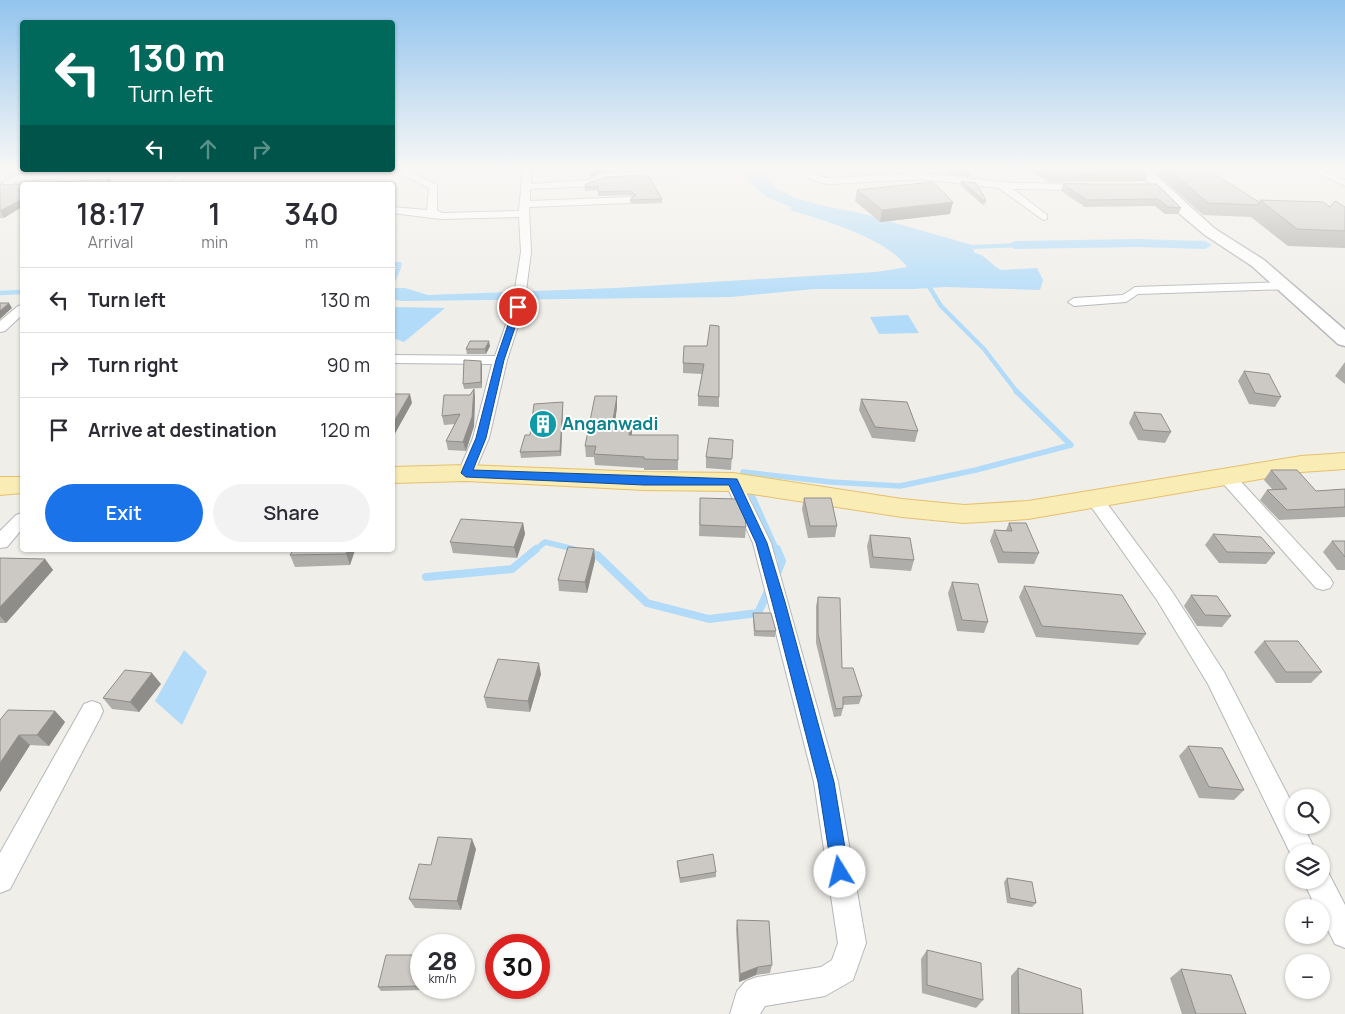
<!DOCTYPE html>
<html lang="en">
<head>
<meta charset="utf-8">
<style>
  :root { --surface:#fff; --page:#f2f2f3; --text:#2b2b33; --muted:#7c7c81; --line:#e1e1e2; --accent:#1a73e8 }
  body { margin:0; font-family:Manrope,sans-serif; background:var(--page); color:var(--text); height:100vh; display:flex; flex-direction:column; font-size:19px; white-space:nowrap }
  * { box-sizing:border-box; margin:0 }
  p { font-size:16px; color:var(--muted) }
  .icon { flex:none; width:28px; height:28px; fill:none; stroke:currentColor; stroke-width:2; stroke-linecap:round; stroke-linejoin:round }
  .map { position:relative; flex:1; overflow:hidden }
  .details { position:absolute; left:20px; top:182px; width:375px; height:370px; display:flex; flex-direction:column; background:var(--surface); border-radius:5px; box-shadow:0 1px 4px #0004 }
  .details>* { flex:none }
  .top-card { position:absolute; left:20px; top:20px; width:375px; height:152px; border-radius:5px; box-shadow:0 1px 4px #0004; background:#00695c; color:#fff; overflow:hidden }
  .buttons { position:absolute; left:1285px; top:789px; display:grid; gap:10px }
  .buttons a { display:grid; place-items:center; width:45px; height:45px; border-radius:50%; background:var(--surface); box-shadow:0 1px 4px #0004; font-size:25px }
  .speed { position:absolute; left:410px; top:934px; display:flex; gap:10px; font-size:25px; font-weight:700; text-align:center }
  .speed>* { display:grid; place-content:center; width:65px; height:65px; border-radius:50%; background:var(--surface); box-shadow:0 1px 4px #0004; line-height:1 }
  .speed small { font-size:12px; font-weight:400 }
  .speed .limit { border:8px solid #d22; background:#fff; color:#111 }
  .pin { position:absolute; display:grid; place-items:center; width:42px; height:42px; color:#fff; margin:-21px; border:2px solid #fff; border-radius:50%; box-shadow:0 1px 5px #0007 }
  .me { position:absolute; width:55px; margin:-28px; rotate:351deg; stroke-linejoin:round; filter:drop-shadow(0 0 4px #0008) }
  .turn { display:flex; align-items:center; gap:18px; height:105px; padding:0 25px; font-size:22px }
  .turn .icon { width:65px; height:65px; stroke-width:2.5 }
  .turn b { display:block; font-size:35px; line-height:42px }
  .lanes { display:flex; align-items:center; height:48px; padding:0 25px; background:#0003; justify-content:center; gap:25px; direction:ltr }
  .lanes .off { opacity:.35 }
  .eta { display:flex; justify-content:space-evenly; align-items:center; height:85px; text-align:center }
  .eta b { font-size:30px; font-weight:600; line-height:35px }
  .cta { display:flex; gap:10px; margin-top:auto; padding:10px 25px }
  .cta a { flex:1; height:58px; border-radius:30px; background:var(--accent); color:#fff; font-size:20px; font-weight:600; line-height:58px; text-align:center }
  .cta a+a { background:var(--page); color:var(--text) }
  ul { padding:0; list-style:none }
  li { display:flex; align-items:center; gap:15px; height:65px; padding:0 25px; border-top:1px solid var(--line) }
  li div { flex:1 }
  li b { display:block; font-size:19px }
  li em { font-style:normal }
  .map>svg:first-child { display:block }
  .water { fill:#b1dbf8 }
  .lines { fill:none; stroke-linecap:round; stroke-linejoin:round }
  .stream-far3 { stroke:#b1dbf8; stroke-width:4 }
  .stream-far2 { stroke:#b1dbf8; stroke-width:4.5 }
  .stream-far1 { stroke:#b1dbf8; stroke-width:5.5 }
  .stream { stroke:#b1dbf8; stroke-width:8 }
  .canal { fill:#b1dbf8; fill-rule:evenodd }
  .minor-casing { stroke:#b5b8bb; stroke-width:2 }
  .secondary-casing { stroke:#b5b7bb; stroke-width:3 }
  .primary-casing { stroke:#e6c06c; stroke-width:2 }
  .minor { fill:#fff; fill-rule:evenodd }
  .secondary { fill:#fff; fill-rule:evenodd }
  .primary { fill:#f9ecb5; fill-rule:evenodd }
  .wall { fill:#afada9 }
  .shaded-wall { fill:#8f8d8a }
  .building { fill:#ccc9c5; stroke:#8f8d8a }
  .route { fill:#1a73e8; stroke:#114b97 }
  .labels { text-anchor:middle; stroke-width:4; stroke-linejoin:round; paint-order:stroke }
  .culture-label { font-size:18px; font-weight:bold; fill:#0d838f; stroke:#fff; text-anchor:start }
</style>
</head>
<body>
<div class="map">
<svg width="1345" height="1014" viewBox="0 0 1345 1014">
  <rect width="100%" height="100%" fill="#f0eee9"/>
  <!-- water -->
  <g class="water">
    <path d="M740,170H762L774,187L795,198L829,207L864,214L972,245L1041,242L1047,246L973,249L975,254L1001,270L1037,268L1043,280L1040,290L945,287L913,289H814L731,297L401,301L393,299V288H405L428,295L615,288L876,272L907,267C886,238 824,220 789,210L793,208L769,198L756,189Z"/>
    <path d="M395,307L445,308L404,342L393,338V318Z"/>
    <path d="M908,315L919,333L879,334L870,317Z"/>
    <path d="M184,650L207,672L182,725L155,701Z"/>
  </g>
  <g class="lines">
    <!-- stream-far3 -->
    <g class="stream-far3">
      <path d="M971,254L981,257L992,266"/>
      <path d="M392,264H400L398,268"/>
    </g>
    <!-- stream-far2 -->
    <g class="stream-far2">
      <path d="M925,280L941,306L984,349L1017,392"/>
      <path d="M392,283L399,267"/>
      <path d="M0,293L22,292"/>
    </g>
    <!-- stream-far1 -->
    <g class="stream-far1">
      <path d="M743,472L831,482L900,486L976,470L1071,445L1016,391"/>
      <path d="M752,495L777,551"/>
      <path d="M534,551L545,542L574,549"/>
    </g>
    <!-- stream -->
    <g class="stream">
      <path d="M586,552L597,555L647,603L709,619L758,613L769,589"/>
      <path d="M776,576L782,561L777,549"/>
      <path d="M426,577L512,569L536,549"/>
    </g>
    <!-- canal -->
    <path class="canal" d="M1137,239L1205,241L1212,245L1205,249L1137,247L1015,249L1008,245L1015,241Z"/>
    <defs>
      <g id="minor">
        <path d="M66,170H76L67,177L16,182L0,191V184L14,176Z"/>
        <path d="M184,170H194L178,185H167Z"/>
        <path d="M394,170H406L437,185V210L442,213L519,211L523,170H531V184L589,180L597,175L606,173L677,170L682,173L678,176L606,179L591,186L530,189V201L629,197L634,200L629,203L529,207L531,252L524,307L507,360L489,438L474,473L472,477L466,478L460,477L458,473L473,438L492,364L392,363V355L495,356L512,307L521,252L519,217L441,219L392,213V207L427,210L429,188Z"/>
        <path d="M802,170H812L818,176L828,178L923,173L1010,183L1087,184L1092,187L1087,190L1013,189L1047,215V219L1043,220L999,188L923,179L828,184L812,180Z"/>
        <path d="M1311,170H1323L1345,180V186Z"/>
        <path d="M1286,282L1290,283L1292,286L1290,289L1138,294L1126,302L1074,306L1068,302L1074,298L1123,295L1135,287Z"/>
        <path d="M22,305V315L5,331L0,332V321L18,306Z"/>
        <path d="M1226,471L1232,472L1330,578L1333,583L1330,588L1323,590L1316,588L1220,480L1218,476L1220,472Z"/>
        <path d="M733,477L739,478L741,482L771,543L838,782L866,943L853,980L825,996L765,1006L760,1014H730L737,991L746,981L757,977L821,967L832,960L838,943L814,782L753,543L725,482L727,478Z"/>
        <path d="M1094,492L1100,494L1171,590L1224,672L1294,807V825H1303L1316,852H1294V861L1208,684L1157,600L1085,498L1088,494Z"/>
        <path d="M22,513V529L7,547L0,548V531L16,515Z"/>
        <path d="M92,701L100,704L103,711L100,718L10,889L0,893V853L84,704Z"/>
        <path d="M1321,868L1327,870L1345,905V948L1335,944L1321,917V908H1316L1303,880H1321Z"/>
      </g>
      <path id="secondary" d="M1136,170H1150L1215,229L1264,260L1345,330V346L1338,344L1252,266L1205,235L1180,214Z"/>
      <g id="primary">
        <path d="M1345,453V469L1301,472L1028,519L964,523L902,517L733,491L644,490L466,481L392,483V467L466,465L644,472L733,473L902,499L964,505L1028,501L1301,456Z"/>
        <path d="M0,477H22V493L0,495Z"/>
      </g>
    </defs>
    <!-- minor casing -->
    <use href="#minor" class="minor-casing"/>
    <!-- secondary casing -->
    <use href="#secondary" class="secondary-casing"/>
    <!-- primary casing -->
    <use href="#primary" class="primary-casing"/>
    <!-- minor -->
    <use href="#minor" class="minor"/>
    <!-- secondary -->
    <use href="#secondary" class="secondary"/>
    <!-- primary -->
    <use href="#primary" class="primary"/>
  </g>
  <!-- wall -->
  <g class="wall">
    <path d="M943,170H970L971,171L970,177L947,174Z"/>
    <path d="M1031,170H1144L1147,174L1145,181L1048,182Z"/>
    <path d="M1158,170H1208L1259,202L1260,200L1330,207H1345V248L1288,246L1251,217L1203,215L1159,176L1160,175L1157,173Z"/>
    <path d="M606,177L662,199V203L631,204L630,200L633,198L630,195L598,196V190L585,191V187Z"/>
    <path d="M961,181L986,200L985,204L983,205L960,185Z"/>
    <path d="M3,183L4,185H22L4,218H0V185Z"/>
    <path d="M1063,184H1157L1181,208L1178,214H1165L1155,206L1085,207L1061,191Z"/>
    <path d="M857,190L950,214L880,222L855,201Z"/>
    <path d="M490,346L486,354H467L466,349Z"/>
    <path d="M707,346L719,397V407L698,406V396L702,374L683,373V363Z"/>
    <path d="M1345,362V384L1335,376Z"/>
    <path d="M482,366V388L464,389L463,384Z"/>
    <path d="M1244,371L1281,397L1275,407L1249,404L1238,381Z"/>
    <path d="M474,389L475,398L474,426L466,451L448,450L446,441L455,424L444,425L442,416L470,395Z"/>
    <path d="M617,396V407L615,420L632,432V435H678V470H644V468L595,465L594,457H586L585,446Z"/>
    <path d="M861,399L918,431L915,442L872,438L859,410Z"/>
    <path d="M563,402V408L561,456L521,458L520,452L530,435Z"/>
    <path d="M1134,412L1171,432L1165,443L1138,440L1129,423Z"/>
    <path d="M733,440L731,470L706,468V457Z"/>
    <path d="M1271,470L1316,491L1345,489V517L1279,520L1260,500L1267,490L1272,489L1264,480Z"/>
    <path d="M700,498L746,527L745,538L699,536Z"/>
    <path d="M804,498L837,526L835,537L808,538L802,509Z"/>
    <path d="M523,523L525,534L517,558L453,553L450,542Z"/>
    <path d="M1009,523L1039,553L1034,564L998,563L990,541L994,530H1006Z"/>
    <path d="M1213,534L1275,553L1266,564L1219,563L1205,545Z"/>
    <path d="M870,535L914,560L911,571L870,568L867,546Z"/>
    <path d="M1332,541H1345V570H1337L1323,552Z"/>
    <path d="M594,549L595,560L587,593L559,591L558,580Z"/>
    <path d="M355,550L350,565L295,567L290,555Z"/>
    <path d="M0,558L45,559L53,570L6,623H0Z"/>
    <path d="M952,582L988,622L984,633L957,631L948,593Z"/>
    <path d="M1024,586L1146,634L1138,645L1036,637L1019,597Z"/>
    <path d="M1191,595L1231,616L1222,627L1197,626L1184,606Z"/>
    <path d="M818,597L842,668L862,696L859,704L843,705V708L841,716L834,717L816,643V606Z"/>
    <path d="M753,613L776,631L775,637L754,636L753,618Z"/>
    <path d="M1264,641L1322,672L1311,683H1276L1254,652Z"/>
    <path d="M541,674L530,712L487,708L484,697Z"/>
    <path d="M161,684L139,712L112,709L103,698Z"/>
    <path d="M55,711L65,722L49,746L30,745L0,792V720Z"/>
    <path d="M1188,746L1244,790L1234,800L1199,798L1179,756Z"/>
    <path d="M476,849L461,910L415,908L409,899Z"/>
    <path d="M677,861L716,872V877L680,883L677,865Z"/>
    <path d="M1007,878L1036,903L1032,907L1007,903L1004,882Z"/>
    <path d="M737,920L772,965L770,973L756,975L739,982L736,929Z"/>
    <path d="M927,950L983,1000L976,1008L922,993L921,959Z"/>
    <path d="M421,955V988H424L423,990L381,991L378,987Z"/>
    <path d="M1018,968L1083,1014H1011V976Z"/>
    <path d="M1181,969L1246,1014H1182L1170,978Z"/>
  </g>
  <!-- shaded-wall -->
  <g class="shaded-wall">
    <path d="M597,170H606V171L590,177V173Z"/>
    <path d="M110,179L113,185H101Z"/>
    <path d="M22,199V207L4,218L0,211Z"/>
    <path d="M953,202L950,214L880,222L882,210Z"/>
    <path d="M9,303L12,308L0,319V311Z"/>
    <path d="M489,341L490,346L486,354L485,349Z"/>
    <path d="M481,361L482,366V388L481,382Z"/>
    <path d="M474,389L475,398L474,426L466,451L463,442Z"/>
    <path d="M410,394L412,403L392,439V425Z"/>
    <path d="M617,396V407L614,431L613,420Z"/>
    <path d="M563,402V408L561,456L560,451Z"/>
    <path d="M632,421V432L629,445V435Z"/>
    <path d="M523,523L525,534L517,558L514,547Z"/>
    <path d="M594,549L595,560L587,593L585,582Z"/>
    <path d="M347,550H355L350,565L346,554Z"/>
    <path d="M45,559L53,570L6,623L0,616V607Z"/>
    <path d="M539,663L541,674L530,712L528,701Z"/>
    <path d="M152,673L161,684L139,712L130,702Z"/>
    <path d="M55,711L65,722L49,746L37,735Z"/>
    <path d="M19,735L30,745L0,792V763Z"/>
    <path d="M472,839L476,849L461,910L457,901Z"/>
    <path d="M758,967L756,975L739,982L740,974Z"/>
  </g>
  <!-- building -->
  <g class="building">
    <path d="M591,170H597L590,173Z"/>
    <path d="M1044,170H1144L1147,174L1050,175Z"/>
    <path d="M1170,170H1208L1259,202L1257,205L1208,203Z"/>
    <path d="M648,175L662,199L630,200L636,195L630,191L598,192V186L585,187L586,184L606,177Z"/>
    <path d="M110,179L101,185H22V199L0,211V185L3,183V185Z"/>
    <path d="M961,181L976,183L986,200L984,201Z"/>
    <path d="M933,182L953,202L882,210L857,190Z"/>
    <path d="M1063,184H1157L1181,208L1168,207L1158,199L1087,200Z"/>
    <path d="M1260,200L1323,202L1330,207L1335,201L1345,207V231L1297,229Z"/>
    <path d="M0,303H9L0,311Z"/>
    <path d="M710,325L719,326V397L698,396L704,364L683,363L684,346H707Z"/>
    <path d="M470,341H489L485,349H466Z"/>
    <path d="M464,360L481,361V382L463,384Z"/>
    <path d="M1244,371L1269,374L1281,397L1255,393Z"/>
    <path d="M474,389L472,417L463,442L446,441L460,414L442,416L444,395H470Z"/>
    <path d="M392,394H410L392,425Z"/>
    <path d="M595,396H617L613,420L632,421L629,435H678V460L644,459V457L594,454L596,446H585Z"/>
    <path d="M861,399L907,402L918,431L875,427Z"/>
    <path d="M563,402L560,451L520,452L525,435H530L534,404Z"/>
    <path d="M1134,412L1161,414L1171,432L1143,430Z"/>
    <path d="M709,438L733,440L732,459L706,457Z"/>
    <path d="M1271,470H1297L1316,491L1345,489V507L1287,510L1267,490L1287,489Z"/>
    <path d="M700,498L737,499L745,517L746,527L700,525Z"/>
    <path d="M804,498H831L837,526H810Z"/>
    <path d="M461,519L523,523L514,547L450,542Z"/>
    <path d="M1009,523H1026L1039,553L1003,552L994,530L1012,531Z"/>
    <path d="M1213,534L1261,537L1275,553L1227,552Z"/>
    <path d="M870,535L910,538L914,560L873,557Z"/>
    <path d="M1332,541H1345V557Z"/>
    <path d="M568,547L594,549L585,582L558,580Z"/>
    <path d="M293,550H347L346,554L290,555Z"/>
    <path d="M0,558L45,559L0,607Z"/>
    <path d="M952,582L978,584L988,622L962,620Z"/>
    <path d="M1024,586L1122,595L1146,634L1042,626Z"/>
    <path d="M1191,595L1217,596L1231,616L1205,615Z"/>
    <path d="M818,597L840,598L842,668H853L862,696L843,697V708L836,709L818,634Z"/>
    <path d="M753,613H771L776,631H755Z"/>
    <path d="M1264,641H1298L1322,672H1286Z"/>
    <path d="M498,659L539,663L528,701L484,697Z"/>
    <path d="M125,670L152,673L130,702L103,698Z"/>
    <path d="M8,710L55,711L37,735H19L0,763V720Z"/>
    <path d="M1188,746L1222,748L1244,790L1209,787Z"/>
    <path d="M438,837L472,839L457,901L409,899L419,864L431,865Z"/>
    <path d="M713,854L716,872L680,878L677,861Z"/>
    <path d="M1007,878L1032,882L1036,903L1010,898Z"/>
    <path d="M737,920L769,921L772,965L758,967L740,974Z"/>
    <path d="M927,950L981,963L983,1000L927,985Z"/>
    <path d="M386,955H421V981L420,986L378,987Z"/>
    <path d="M1018,968L1081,989L1083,1014H1019Z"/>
    <path d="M1181,969L1231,975L1246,1014H1196Z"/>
  </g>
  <!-- sky -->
  <linearGradient id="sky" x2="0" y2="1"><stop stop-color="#92c4ee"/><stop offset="0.54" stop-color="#f8f7f5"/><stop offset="1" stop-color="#f8f7f5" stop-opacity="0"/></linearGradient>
  <rect width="1345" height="312" fill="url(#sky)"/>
  <!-- route -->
  <path class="route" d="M518,305L522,307L504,360L486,438L473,470L737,479L767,543L785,602L834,782L849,872L847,878L840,880L834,878L832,872L818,782L772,602L756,543L729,485H644L466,477L461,473L476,438L496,360L514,307Z"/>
  <!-- icons -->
  <defs>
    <symbol id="building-disc" viewBox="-11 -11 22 22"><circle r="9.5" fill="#0f9aa8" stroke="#fff"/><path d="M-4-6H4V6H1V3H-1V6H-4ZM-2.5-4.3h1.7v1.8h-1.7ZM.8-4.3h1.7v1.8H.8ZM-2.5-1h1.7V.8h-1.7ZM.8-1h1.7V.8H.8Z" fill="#fff"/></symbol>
  </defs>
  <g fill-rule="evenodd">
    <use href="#building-disc" x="527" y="408" width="32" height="32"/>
  </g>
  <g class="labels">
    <!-- culture labels -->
    <g class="culture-label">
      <text x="562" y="430">Anganwadi</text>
    </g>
  </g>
</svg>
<div class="buttons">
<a><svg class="icon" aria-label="search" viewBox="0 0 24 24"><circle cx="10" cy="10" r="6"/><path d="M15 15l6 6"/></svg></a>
<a><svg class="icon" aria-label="layers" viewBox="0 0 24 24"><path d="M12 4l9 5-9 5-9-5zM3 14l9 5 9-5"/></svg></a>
<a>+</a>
<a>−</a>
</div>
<div class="speed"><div>28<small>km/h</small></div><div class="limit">30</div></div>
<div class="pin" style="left:518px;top:307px;background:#d93025"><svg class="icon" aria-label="arrive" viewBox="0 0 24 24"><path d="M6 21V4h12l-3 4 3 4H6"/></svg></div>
<svg class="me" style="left:840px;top:872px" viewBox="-20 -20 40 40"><circle r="19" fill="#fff"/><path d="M0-13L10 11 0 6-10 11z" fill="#1a73e8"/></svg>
<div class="top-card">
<div class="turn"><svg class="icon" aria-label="left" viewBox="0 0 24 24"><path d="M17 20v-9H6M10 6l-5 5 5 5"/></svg><div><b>130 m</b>Turn left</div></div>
<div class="lanes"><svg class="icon" aria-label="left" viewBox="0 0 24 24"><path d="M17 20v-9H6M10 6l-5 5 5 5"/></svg><svg class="icon off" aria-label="ahead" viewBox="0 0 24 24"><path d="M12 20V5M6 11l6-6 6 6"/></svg><svg class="icon off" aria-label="right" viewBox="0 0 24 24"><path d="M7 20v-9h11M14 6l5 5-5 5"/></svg></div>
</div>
<section class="details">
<div class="eta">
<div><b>18:17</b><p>Arrival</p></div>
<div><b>1</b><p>min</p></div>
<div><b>340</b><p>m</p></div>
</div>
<ul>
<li><svg class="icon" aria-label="left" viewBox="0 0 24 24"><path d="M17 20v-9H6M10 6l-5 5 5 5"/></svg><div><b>Turn left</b></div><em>130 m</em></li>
<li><svg class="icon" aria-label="right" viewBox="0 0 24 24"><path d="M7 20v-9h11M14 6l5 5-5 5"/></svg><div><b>Turn right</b></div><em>90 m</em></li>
<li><svg class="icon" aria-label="arrive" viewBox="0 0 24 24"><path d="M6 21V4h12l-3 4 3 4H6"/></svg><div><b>Arrive at destination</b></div><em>120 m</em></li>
</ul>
<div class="cta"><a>Exit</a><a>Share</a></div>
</section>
</div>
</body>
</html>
